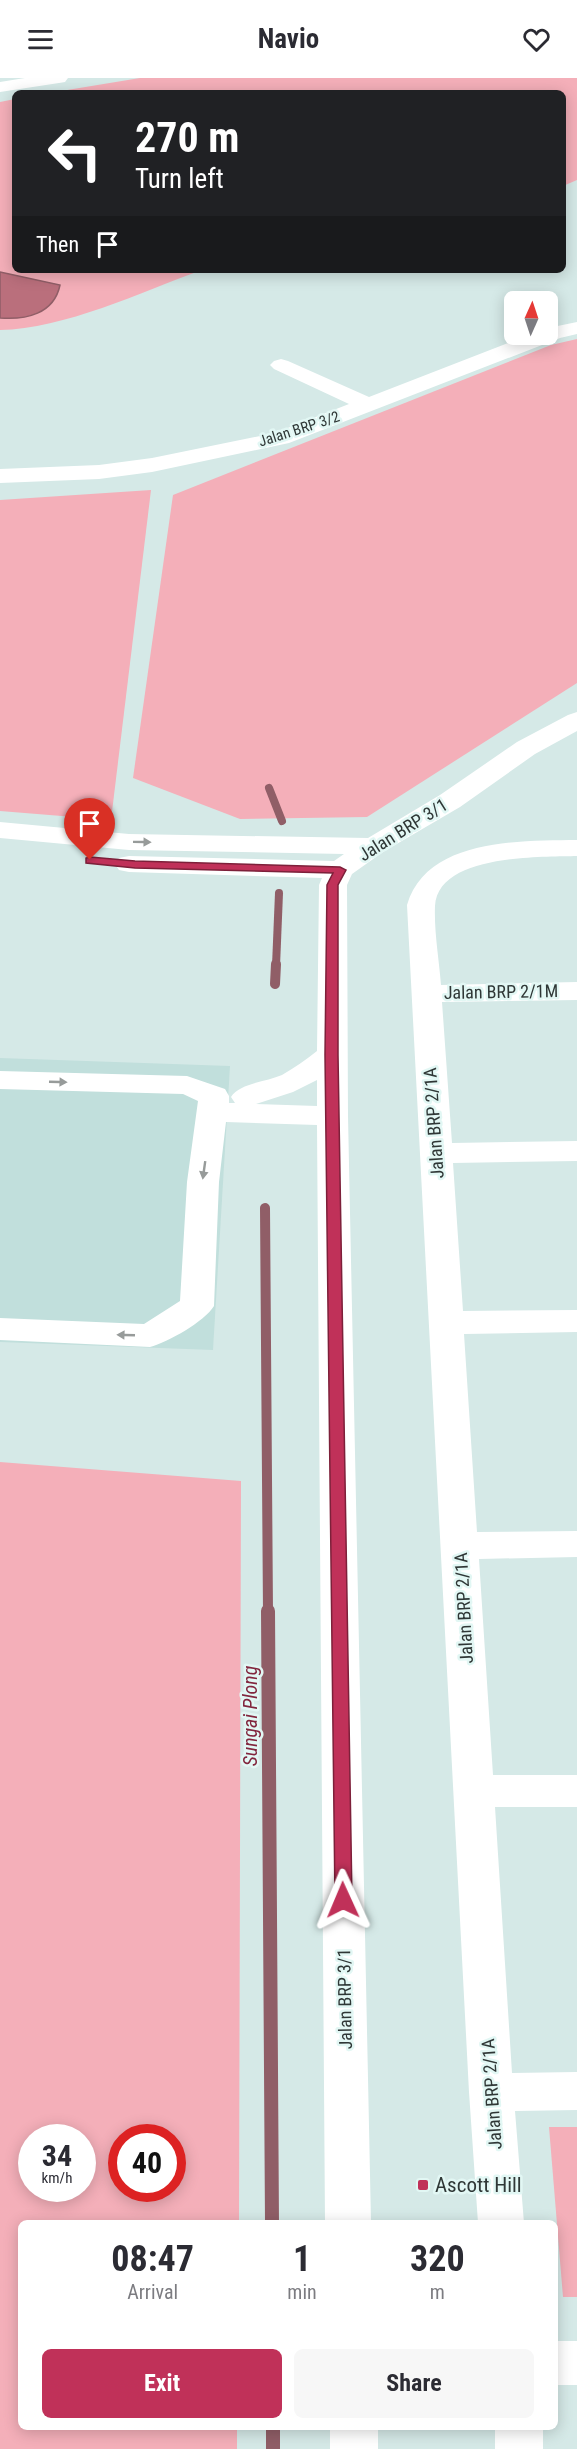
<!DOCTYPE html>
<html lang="en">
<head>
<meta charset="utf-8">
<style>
  :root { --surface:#fff; --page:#f7f7f7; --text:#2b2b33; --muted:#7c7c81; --accent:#c03159 }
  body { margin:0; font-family:"Roboto Condensed",sans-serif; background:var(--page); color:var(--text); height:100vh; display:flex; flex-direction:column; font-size:22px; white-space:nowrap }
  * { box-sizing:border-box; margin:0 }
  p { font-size:20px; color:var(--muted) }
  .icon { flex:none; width:33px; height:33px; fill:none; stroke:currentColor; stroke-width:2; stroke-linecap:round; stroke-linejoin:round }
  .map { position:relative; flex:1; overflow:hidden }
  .details { position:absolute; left:18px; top:2142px; width:540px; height:210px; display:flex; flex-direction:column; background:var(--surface); border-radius:9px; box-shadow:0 3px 15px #0003 }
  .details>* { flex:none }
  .top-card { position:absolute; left:12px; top:12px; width:554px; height:183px; border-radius:9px; box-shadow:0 3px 15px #0003; background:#202124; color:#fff; overflow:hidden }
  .needle { width:39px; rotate:3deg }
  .tools { position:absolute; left:504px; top:213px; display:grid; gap:12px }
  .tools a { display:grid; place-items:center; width:54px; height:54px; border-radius:9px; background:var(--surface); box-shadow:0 3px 15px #0003; font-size:30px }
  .speed { position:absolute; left:18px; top:2046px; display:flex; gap:12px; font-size:30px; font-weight:700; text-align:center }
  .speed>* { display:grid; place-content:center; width:78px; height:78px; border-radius:50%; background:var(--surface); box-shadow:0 3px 15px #0003; line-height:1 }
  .speed small { font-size:15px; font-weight:400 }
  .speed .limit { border:9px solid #d22; background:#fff; color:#111 }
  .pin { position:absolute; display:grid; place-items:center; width:51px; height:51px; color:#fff; margin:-62px -26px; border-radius:50% 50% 50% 0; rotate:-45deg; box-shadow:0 0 6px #0007 }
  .pin .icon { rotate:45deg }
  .me { position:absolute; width:66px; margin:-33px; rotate:359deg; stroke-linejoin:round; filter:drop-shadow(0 0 4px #0008) }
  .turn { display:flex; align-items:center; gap:21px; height:126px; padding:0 24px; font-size:27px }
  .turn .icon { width:78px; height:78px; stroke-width:2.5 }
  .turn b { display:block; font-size:42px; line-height:51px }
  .then { display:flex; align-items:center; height:57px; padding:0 24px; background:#0003; gap:12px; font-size:22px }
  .eta { display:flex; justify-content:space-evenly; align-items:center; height:102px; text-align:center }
  .eta b { font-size:36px; font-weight:700; line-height:42px }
  .action { display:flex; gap:12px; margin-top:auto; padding:12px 24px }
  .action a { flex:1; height:69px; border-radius:9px; background:var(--accent); color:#fff; font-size:24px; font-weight:700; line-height:69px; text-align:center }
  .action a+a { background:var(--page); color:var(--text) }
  header { display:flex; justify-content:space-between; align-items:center; height:78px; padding:0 24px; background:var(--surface); font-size:27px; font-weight:700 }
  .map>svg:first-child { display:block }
  .built { fill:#c1dfdc }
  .green { fill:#f4afb9; fill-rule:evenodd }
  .water { fill:#ba6f7c; stroke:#905e67; stroke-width:1.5 }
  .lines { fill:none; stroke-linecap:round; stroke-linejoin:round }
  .stream-far2 { stroke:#905e67; stroke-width:8 }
  .stream-far1 { stroke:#905e67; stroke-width:10 }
  .stream { stroke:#905e67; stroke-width:14 }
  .minor { fill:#fff; fill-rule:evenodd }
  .oneway { fill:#979b9a }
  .route { fill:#c03159; stroke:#7d203a; stroke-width:1.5 }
  .poi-dot { fill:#c03159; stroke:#e2f7f4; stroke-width:2 }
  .labels { text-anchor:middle; stroke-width:5; stroke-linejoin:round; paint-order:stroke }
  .far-street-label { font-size:15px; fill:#2f3736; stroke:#e2f7f4 }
  .street-label { font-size:18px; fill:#2f3736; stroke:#e2f7f4 }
  .water-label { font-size:20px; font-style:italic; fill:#82263e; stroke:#e2f7f4 }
  .near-poi-label { font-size:21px; fill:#2f3736; stroke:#e2f7f4; text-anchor:start }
</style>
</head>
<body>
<header><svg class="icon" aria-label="menu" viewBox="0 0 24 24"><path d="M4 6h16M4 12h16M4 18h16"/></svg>Navio<svg class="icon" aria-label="heart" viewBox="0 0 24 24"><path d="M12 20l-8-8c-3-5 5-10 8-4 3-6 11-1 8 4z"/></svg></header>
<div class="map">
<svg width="577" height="2371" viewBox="0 0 577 2371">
  <rect width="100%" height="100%" fill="#d5e9e7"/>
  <!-- built -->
  <path class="built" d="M0,980L230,988L213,1272L0,1264Z"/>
  <!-- green -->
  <g class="green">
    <path d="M140,0H577V102L563,108L562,15H49Z"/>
    <path d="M15,21V192H202C141,214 64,251 0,252V24Z"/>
    <path d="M577,261V605L367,739L240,741L133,700L173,417L551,267Z"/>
    <path d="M151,412L111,742L0,733V422Z"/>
    <path d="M0,1384L241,1403L239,2145H21V2349H237V2371H0ZM32,2060H82V2110H32ZM122,2060H172V2110H122Z"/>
    <path d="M549,2049H577V2219H563Z"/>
  </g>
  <!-- water -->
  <path class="water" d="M0,194L60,207C54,236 26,242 0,240Z"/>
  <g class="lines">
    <!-- stream-far2 -->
    <g class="stream-far2">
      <path d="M269,710L282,743"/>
      <path d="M276,888L279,815"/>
    </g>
    <!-- stream-far1 -->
    <g class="stream-far1">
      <path d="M275,906L276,886"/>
      <path d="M265,1130L268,1535"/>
    </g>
    <!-- stream -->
    <g class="stream">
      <path d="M268,1533L272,2145"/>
      <path d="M273,2349V2371"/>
    </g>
    <!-- minor -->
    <g class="minor">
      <path d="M25,0H68L65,4L59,5L0,14V4Z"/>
      <path d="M577,244V256L560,260L289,365L152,394L99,401L0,405V391L99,387L152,380L275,355L349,326L274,291L270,287L274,283L281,281L288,283L369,319L531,256H548V250Z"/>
      <path d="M577,634V653L535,676L460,729L383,774L352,796L347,807L348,1038L371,2145H325L317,1047L226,1044L219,1104L214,1228C204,1244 168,1264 150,1269L0,1262V1240L144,1246L180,1223L187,1104L198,1023L183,1016L0,1011V993L187,998L225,1011L229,1018V1025H235L231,1019C240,1005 266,1004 282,997C294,990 306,982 317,973L319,807L322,800L129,794L119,792L115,786L119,780L129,778L334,783L344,776L129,772L0,760V744L129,756L368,760L440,717L517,664L568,637ZM317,1002V1028L256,1026L293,1014Z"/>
      <path d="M577,762V778C541,779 438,776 435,828C434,854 439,881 441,907L577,904V922L442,924L452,1065L577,1063V1083L453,1085L463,1233L577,1232V1254L464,1256L477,1454L577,1453V1479L479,1481L493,1697H577V1729H495L512,1995L577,1994V2032L515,2033L524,2145H478L469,2014L407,827C427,760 520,763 577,762Z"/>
      <rect x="555" y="2263" width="22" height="44"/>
      <rect x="330" y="2349" width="48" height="22"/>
      <rect x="495" y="2349" width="48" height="22"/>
    </g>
  </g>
  <!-- one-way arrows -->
  <defs><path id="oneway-solid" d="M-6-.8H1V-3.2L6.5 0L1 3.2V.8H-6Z" transform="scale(1.5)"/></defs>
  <g class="oneway">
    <use href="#oneway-solid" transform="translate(142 764) rotate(1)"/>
    <use href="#oneway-solid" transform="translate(58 1004) rotate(2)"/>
    <use href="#oneway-solid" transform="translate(204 1092) rotate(98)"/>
    <use href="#oneway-solid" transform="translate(126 1257) rotate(-178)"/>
  </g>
  <!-- route -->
  <path class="route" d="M90,779L135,783L340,789L346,792L338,807V977L352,1822L349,1827L343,1829L337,1827L335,1822L325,977L327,807L333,795L135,790L86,785V780Z"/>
  <!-- markers -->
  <rect class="poi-dot" x="417" y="2101" width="12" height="12" rx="3"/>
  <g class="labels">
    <!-- far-street labels -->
    <g class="far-street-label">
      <text transform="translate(299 351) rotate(-18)" y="5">Jalan BRP 3/2</text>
    </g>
    <!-- street labels -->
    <g class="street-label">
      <text transform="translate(403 752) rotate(-32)" y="6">Jalan BRP 3/1</text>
      <text transform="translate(501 914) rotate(-1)" y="6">Jalan BRP 2/1M</text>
      <text transform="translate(434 1045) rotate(-94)" y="6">Jalan BRP 2/1A</text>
      <text transform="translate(464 1530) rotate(-93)" y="6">Jalan BRP 2/1A</text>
      <text transform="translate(345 1921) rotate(-91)" y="6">Jalan BRP 3/1</text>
      <text transform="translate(492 2016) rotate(-94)" y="6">Jalan BRP 2/1A</text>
    </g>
    <!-- water labels -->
    <g class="water-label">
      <text transform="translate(250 1638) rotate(-90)" y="7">Sungai Plong</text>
    </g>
    <!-- near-poi labels -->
    <g class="near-poi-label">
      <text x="435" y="2114">Ascott Hill</text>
    </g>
  </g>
</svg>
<div class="tools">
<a><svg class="needle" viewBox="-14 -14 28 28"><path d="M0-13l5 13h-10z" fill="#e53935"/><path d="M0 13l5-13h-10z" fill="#7c7c81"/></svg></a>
</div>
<div class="speed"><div>34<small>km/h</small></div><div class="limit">40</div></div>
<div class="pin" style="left:90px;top:782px;background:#d93025"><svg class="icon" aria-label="arrive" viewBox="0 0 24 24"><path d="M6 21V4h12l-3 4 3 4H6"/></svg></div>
<svg class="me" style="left:343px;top:1822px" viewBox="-20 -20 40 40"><path d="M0-17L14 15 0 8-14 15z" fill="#c03159" stroke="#fff" stroke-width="4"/></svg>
<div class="top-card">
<div class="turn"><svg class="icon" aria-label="left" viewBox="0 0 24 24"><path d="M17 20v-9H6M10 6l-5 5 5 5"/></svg><div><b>270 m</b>Turn left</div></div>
<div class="then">Then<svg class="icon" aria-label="arrive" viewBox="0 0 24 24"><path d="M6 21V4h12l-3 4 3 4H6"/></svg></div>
</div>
<section class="details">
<div class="eta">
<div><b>08:47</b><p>Arrival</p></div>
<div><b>1</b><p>min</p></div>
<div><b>320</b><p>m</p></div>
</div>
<div class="action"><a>Exit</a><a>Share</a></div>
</section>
</div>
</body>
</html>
